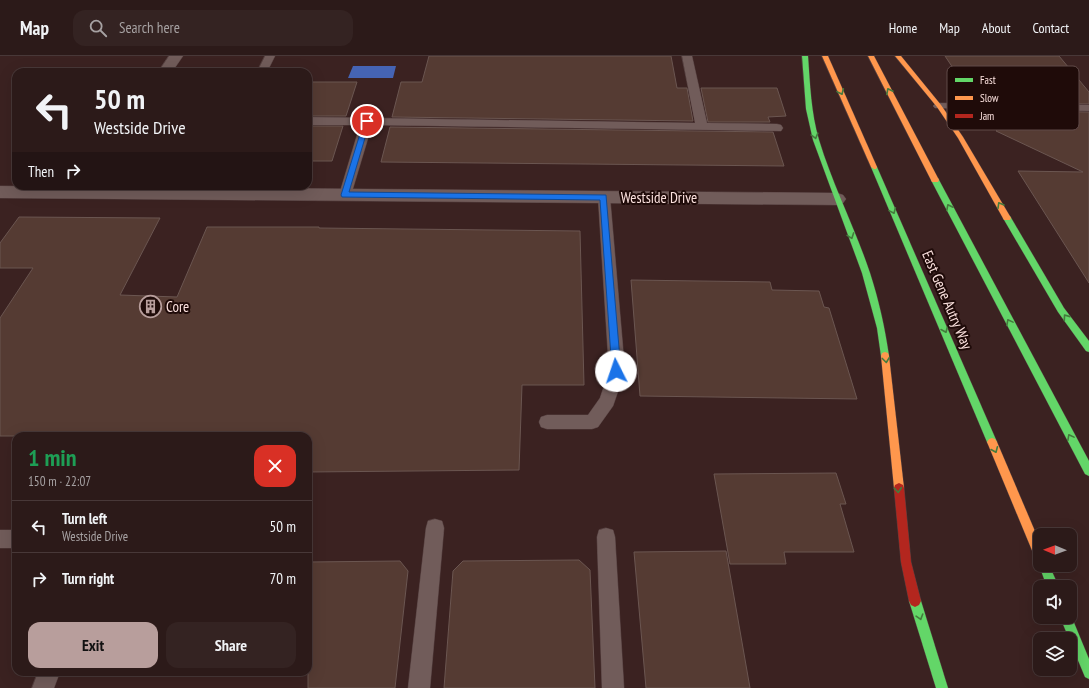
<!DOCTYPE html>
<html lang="en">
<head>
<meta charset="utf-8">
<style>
  :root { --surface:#2c1a19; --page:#342322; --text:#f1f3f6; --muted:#a6a1a2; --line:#483838; --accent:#b89e9c }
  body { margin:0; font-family:"PT Sans Narrow",sans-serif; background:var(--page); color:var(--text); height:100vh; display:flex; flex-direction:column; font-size:15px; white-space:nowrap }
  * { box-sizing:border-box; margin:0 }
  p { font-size:13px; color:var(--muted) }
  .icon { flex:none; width:22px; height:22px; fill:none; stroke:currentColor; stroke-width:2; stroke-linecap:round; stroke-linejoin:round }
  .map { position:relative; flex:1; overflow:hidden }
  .details { position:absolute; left:12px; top:376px; width:300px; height:244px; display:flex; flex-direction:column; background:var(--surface); border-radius:12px; box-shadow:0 4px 16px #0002,0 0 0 1px var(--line) }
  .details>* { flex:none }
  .banner { position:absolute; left:12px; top:12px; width:300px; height:122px; border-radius:12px; box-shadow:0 4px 16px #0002,0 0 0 1px var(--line); background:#2c1a19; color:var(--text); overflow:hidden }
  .needle { width:26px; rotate:271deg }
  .buttons { position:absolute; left:1033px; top:472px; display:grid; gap:8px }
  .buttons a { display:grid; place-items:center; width:44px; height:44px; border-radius:8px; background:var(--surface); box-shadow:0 4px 16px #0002,0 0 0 1px var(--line); font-size:20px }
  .pin { position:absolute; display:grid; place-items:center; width:34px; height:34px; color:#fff; margin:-17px; border:2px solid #fff; border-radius:50%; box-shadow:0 1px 4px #0007 }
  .me { position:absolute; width:44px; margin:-22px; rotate:356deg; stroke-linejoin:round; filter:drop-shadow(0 0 3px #0008) }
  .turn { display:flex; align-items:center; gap:14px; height:84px; padding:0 16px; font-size:18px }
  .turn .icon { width:52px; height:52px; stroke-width:2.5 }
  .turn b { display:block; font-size:28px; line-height:34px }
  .then { display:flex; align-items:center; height:38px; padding:0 16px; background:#0003; gap:8px; font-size:15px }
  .round { display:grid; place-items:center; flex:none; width:42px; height:42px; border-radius:12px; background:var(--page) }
  .summary { display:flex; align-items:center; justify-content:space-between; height:68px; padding:0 16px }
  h1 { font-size:24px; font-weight:700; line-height:30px; color:#1e9e55 }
  .button { display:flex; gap:8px; margin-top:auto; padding:8px 16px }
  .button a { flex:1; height:46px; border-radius:12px; background:var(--accent); color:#111; font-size:16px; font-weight:700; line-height:46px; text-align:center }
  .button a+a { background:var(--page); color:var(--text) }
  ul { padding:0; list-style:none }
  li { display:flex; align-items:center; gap:12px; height:52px; padding:0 16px; border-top:1px solid var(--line) }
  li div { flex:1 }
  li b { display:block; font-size:15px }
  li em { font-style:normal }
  header { display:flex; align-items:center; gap:24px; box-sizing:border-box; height:56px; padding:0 20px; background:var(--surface); border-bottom:1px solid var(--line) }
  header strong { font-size:19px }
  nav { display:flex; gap:22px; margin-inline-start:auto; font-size:14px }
  .search { width:280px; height:36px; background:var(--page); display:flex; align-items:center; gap:10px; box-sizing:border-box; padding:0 14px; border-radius:12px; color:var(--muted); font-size:15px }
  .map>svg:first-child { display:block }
  .water { fill:#4564b4 }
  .building { fill:#553b33; stroke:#6b5651 }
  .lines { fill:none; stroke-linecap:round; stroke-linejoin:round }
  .lane-casing { stroke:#543f3f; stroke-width:1 }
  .street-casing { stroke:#543f3f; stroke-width:1 }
  .fast-casing { stroke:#543f3f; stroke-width:1 }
  .slow-casing { stroke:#543f3f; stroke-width:1 }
  .jam-casing { stroke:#543f3f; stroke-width:1 }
  .lane { fill:#715c5a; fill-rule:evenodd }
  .street { fill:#715c5a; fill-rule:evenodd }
  .fast { fill:#63d668; fill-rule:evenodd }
  .slow { fill:#ff974d; fill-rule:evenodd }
  .jam { fill:#b3261e; fill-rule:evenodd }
  .oneway { stroke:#447b3d }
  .route { fill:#1a73e8; stroke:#114b97 }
  .labels { text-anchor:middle; stroke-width:4; stroke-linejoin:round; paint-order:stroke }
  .street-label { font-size:15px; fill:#fbe1de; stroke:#1f0b09 }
  .poi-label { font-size:15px; fill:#fbe1de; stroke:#1f0b09; text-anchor:start }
  .key { fill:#1f0b09; stroke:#614b49; stroke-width:1 }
  .key-label { font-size:11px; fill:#fbe1de }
</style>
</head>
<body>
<header>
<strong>Map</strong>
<div class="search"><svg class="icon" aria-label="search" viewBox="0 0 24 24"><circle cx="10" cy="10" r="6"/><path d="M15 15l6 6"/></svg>Search here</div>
<nav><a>Home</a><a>Map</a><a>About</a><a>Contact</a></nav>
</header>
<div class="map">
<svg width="1089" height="632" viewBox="0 0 1089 632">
  <rect width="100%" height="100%" fill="#3b2221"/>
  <!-- water -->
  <path class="water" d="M353,10H396L393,22H348Z"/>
  <!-- building -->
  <g class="building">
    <path d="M429,0H671L677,32H687L693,65L392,61L401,26H422Z"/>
    <path d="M945,0H1059L1089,36V48L1024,47L1035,35H974L972,30H965Z"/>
    <path d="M308,26H357L346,60H308Z"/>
    <path d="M701,32H777L786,60L768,61L770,66H708Z"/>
    <path d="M1015,55L1089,56V227L1018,115L1083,116L996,75Z"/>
    <path d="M308,70H343L332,105H308Z"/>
    <path d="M390,71L773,76L784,110L381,106Z"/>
    <path d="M19,161L160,162L120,239L177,241L207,171H319V172L580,175L584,329H522L519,414L308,416V380H0V262L33,212H0V187Z"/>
    <path d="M631,224L770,226L772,234L819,235L824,251L829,252L857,343L640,340Z"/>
    <path d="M836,417L846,448H840L854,496H784L786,508H730L714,418Z"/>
    <path d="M726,495L750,632H646L634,496Z"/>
    <path d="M579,504L590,514L595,632H444L453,515L463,505Z"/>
    <path d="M400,505L408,515L395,632H308V506Z"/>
  </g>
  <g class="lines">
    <defs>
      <g id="lane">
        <path d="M265,0H275L267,16H257Z"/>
        <path d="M682,0H692L707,67L777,68L781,69L783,72L781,75L372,69L351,139L350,142L345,143L340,142L339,139L360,69H308V61L695,67Z"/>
        <path d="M939,47L1089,49V55L935,52L933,50L935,48Z"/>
        <path d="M604,137L609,138L610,141L625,315L613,350L598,371L592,373H547L541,371L539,366L541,361L547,359H588L600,342L609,315L598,141L599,138Z"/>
        <path d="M435,463L442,465L444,472L430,632H408L426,472L428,465Z"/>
        <path d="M606,472L613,474L615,481L624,632H602L597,481L599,474Z"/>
        <rect x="0" y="474" width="16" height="18"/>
        <path d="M38,616H60L54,632H32Z"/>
      </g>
      <g id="street">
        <path d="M169,0H183L172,16H158Z"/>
        <path d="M0,130L837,137L843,139L846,143L843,147L837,149L0,142Z"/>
      </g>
      <g id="fast">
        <path d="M802,0H808C810,28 811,57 819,84C833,130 855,172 870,217C879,245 885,272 889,300L888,303H882L881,300L877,272L862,217L813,84L806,53Z"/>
        <path d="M872,109H874L877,111L997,386L995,389L992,390L989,389L987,386L871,111Z"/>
        <path d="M932,122H938L939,124L1089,405V420L1085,418L931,124Z"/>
        <path d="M1007,159L1010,160L1064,252L1089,285V296L1086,295L1058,256L1003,162Z"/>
        <path d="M1040,505V509H1049L1059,531H1047L1039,509Z"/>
        <path d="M915,539L919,541L921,545L948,632H936L909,545L911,541Z"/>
        <path d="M1070,557L1089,603V623L1085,621L1060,561H1070Z"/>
      </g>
      <g id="slow">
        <path d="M822,0H828L877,111L876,113H874L871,111Z"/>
        <path d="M868,0H874L939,124L938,126H932L931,124Z"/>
        <path d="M895,0H901L941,49L963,81L1011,162L1010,164H1004L958,82L937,51Z"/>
        <path d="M885,296L888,297L889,300L904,432L903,435L899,437L895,435L894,432L881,300L882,297Z"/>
        <path d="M992,382L995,383L997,386L1040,487V505L1036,504L987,386L989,383Z"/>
      </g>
      <path id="jam" d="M899,427L903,429L904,432L911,506L921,545L919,549L915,551L911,549L909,545L901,506L894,432L895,429Z"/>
    </defs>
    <!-- lane casing -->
    <use href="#lane" class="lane-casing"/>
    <!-- street casing -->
    <use href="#street" class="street-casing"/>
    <!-- fast casing -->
    <use href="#fast" class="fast-casing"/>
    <!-- slow casing -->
    <use href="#slow" class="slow-casing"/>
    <!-- jam casing -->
    <use href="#jam" class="jam-casing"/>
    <!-- lane -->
    <use href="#lane" class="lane"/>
    <!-- street -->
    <use href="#street" class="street"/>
    <!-- fast -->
    <use href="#fast" class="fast"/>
    <!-- slow -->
    <use href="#slow" class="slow"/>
    <!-- jam -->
    <use href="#jam" class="jam"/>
  </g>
  <!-- one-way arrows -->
  <defs><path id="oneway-chevron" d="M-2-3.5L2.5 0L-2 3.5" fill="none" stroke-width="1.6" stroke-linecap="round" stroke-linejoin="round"/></defs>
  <g class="oneway">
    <use href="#oneway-chevron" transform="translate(889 35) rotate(-117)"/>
    <use href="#oneway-chevron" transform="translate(841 36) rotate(66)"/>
    <use href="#oneway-chevron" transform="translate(815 80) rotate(75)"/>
    <use href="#oneway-chevron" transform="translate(1000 149) rotate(-120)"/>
    <use href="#oneway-chevron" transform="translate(949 151) rotate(-117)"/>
    <use href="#oneway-chevron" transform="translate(893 155) rotate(66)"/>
    <use href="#oneway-chevron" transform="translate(851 180) rotate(70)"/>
    <use href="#oneway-chevron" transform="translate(1066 261) rotate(-125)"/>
    <use href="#oneway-chevron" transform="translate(1009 266) rotate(-118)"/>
    <use href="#oneway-chevron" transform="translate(945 274) rotate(67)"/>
    <use href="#oneway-chevron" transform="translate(886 304) rotate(83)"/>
    <use href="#oneway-chevron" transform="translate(1070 381) rotate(-118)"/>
    <use href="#oneway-chevron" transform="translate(995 394) rotate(67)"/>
    <use href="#oneway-chevron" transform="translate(898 434) rotate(85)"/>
    <use href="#oneway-chevron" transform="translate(920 561) rotate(73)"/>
  </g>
  <!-- route -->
  <path class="route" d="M367,63L370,65L349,136L606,139L621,315L620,318H613L612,315L600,144L342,141L341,139L364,65Z"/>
  <!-- icons -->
  <defs>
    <symbol id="building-ring" viewBox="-11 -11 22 22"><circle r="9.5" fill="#1f0b09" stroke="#b89e9c" stroke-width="1.5"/><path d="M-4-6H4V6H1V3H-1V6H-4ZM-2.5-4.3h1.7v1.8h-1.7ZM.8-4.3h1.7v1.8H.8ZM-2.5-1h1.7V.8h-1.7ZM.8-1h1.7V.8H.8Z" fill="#b89e9c"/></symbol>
  </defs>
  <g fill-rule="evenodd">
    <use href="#building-ring" x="138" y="238" width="25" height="25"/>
  </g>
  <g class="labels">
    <!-- street labels -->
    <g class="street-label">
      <text x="659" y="147">Westside Drive</text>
      <text transform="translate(947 244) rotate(67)" y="5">East Gene Autry Way</text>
    </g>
    <!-- poi labels -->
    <g class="poi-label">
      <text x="166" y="256">Core</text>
    </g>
  </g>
  <!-- legend -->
  <rect x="947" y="10" width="132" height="64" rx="6" class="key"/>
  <rect x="955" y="22" width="18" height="4" fill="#63d668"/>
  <rect x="955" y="40" width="18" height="4" fill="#ff974d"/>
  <rect x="955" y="58" width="18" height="4" fill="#b3261e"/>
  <g class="key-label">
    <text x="980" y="28">Fast</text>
    <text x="980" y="46">Slow</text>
    <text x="980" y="64">Jam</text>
  </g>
</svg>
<div class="buttons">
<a><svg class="needle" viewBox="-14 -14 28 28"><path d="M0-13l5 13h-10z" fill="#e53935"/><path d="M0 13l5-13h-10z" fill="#a6a1a2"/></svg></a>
<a><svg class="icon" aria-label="sound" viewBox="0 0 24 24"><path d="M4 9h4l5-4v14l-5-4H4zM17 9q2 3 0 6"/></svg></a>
<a><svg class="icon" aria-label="layers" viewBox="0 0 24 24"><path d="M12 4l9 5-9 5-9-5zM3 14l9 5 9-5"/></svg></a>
</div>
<div class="pin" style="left:367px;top:65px;background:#d93025"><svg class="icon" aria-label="arrive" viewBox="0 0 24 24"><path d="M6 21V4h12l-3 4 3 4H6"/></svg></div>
<svg class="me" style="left:616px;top:315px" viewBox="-20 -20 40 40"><circle r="19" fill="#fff"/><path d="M0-13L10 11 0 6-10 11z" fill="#1a73e8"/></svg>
<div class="banner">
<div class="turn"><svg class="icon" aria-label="left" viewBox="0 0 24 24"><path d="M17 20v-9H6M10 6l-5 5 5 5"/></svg><div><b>50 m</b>Westside Drive</div></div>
<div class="then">Then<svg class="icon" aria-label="right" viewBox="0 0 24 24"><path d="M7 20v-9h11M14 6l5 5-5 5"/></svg></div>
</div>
<section class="details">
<div class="summary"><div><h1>1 min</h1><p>150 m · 22:07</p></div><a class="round" style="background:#d93025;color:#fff"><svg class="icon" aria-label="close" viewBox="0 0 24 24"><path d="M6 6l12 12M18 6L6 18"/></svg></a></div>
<ul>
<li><svg class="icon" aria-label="left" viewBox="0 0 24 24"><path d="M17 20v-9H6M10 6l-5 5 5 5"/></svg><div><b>Turn left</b><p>Westside Drive</p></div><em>50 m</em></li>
<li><svg class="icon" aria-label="right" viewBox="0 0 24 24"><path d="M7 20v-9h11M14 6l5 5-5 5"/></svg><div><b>Turn right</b></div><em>70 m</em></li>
</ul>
<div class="button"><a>Exit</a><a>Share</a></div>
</section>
</div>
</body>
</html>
